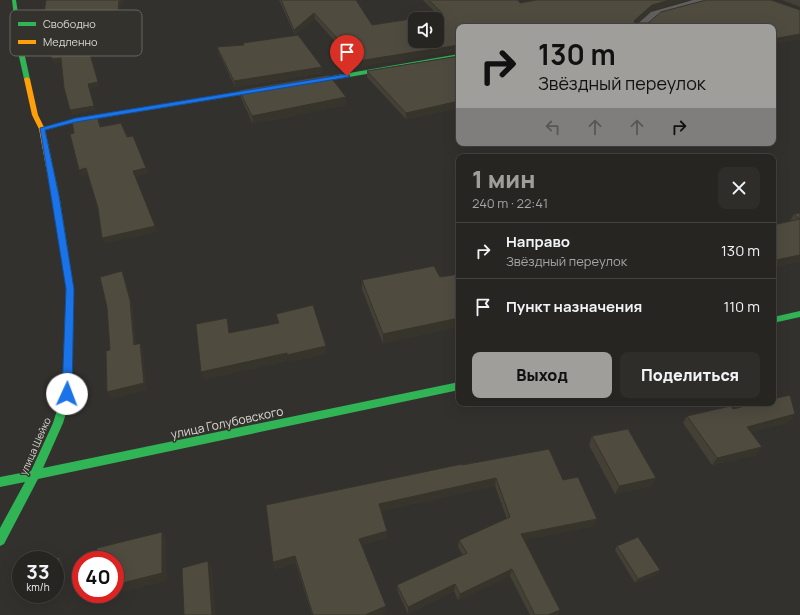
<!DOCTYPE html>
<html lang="ru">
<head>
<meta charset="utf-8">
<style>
  :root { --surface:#262522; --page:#2e2d2a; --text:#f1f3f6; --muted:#a4a5a5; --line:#424240; --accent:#a09e9b }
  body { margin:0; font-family:Manrope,sans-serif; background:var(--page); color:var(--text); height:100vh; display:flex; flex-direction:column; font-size:15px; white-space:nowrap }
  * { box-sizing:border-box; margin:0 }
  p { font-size:13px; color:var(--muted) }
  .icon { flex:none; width:22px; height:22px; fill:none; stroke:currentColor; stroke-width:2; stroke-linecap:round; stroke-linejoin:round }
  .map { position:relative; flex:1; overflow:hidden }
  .panel { position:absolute; left:456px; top:154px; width:320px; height:252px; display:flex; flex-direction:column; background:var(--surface); border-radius:8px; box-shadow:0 4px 16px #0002,0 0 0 1px var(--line) }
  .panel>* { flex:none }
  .banner { position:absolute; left:456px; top:24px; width:320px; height:122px; border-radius:8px; box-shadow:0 4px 16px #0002,0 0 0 1px var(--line); background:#a09e9b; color:#111; overflow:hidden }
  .fabs { position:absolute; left:408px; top:12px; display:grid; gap:8px }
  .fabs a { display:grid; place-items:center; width:36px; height:36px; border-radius:8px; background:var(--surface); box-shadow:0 4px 16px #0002,0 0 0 1px var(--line); font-size:20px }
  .speed { position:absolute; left:12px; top:551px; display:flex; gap:8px; font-size:20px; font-weight:700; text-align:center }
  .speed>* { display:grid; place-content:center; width:52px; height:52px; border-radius:50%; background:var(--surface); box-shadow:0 4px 16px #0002,0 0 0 1px var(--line); line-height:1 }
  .speed small { font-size:10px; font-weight:400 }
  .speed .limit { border:6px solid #d22; background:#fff; color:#111 }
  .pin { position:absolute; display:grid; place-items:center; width:34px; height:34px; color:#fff; margin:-41px -17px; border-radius:50% 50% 50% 0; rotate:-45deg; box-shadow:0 0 4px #0007 }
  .pin .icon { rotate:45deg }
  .me { position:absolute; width:44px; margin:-22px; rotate:2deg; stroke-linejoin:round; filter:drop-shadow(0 0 3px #0008) }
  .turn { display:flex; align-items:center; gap:14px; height:84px; padding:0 16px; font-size:18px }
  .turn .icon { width:52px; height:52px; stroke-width:2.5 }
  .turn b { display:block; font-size:28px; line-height:34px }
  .lanes { display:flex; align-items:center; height:38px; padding:0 16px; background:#0003; justify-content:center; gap:20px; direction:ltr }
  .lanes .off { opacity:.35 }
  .round { display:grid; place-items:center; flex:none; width:42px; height:42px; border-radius:8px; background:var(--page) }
  .head { display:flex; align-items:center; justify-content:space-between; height:68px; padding:0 16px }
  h1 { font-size:24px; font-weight:800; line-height:30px; color:var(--accent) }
  .button { display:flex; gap:8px; margin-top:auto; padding:8px 16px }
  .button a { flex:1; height:46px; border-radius:8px; background:var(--accent); color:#111; font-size:16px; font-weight:800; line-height:46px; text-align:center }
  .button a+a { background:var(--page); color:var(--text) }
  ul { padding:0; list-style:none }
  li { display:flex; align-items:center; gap:12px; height:56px; padding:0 16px; border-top:1px solid var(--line) }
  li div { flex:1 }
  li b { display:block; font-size:15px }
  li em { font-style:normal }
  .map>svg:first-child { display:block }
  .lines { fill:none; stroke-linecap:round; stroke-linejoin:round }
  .street { fill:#605f5d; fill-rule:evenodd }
  .fast { fill:#30b455; fill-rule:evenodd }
  .slow { fill:#ff9f0a; fill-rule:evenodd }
  .wall { fill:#444036 }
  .shaded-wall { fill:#37342c }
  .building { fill:#4f4b3f; stroke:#37342c; fill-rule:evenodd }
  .route { fill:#1a73e8; stroke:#114b97 }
  .labels { text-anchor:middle; stroke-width:3; stroke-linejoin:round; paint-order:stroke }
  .street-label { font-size:10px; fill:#dad9d6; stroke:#34322d }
  .near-street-label { font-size:12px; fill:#dad9d6; stroke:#34322d }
  .key { fill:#34322d; stroke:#666460; stroke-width:1 }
  .key-label { font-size:11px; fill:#dad9d6 }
</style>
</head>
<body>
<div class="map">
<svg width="800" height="615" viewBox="0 0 800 615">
  <rect width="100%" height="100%" fill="#33312e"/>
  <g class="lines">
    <!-- street -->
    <path class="street" d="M693,0H712L711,2L679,10L659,16L647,27H634L651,12Z"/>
    <!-- fast -->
    <g class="fast">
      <path d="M12,0H16L24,52L30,79L27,81L24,79L18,52Z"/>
      <path d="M459,54V58L303,85L300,83L303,81Z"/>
      <path d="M269,87L272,89L271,90L76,122L42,131L39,129L76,118Z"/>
      <path d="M53,198H56L60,200L74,289L72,394L63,423L43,468L459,382V390L38,479L4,544L0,546V528L25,482L0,487V477L31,471L53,423L62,394L66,289L52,200Z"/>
      <path d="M800,311V317L773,323V317Z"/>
    </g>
    <!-- slow -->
    <path class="slow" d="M27,77L30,79L38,115L45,129L60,200L56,202L52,200L39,129L32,115L24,79Z"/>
  </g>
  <!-- wall -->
  <g class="wall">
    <path d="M279,0H356L372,25L438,15L423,0H518L520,3L651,11L637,23H648L800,10V39L773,44V27H459L358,67L315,19L295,35Z"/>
    <path d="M782,0H800V7Z"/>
    <path d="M243,43L322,73L235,87L219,53L217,47L243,45Z"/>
    <path d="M459,56V108L406,119L367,77V71Z"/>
    <path d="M239,90L346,97V105L253,124L241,98Z"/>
    <path d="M800,213V261L773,268V225L790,221L794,214Z"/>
    <path d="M434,266L383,344L362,289V280Z"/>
    <path d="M733,409L790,422L750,432L757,455L712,465L683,423L687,416Z"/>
    <path d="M592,436L652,486L615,494L589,445Z"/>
    <path d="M462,465L563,480L594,526L524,540L558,615H530L510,576L458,600L454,591L408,614L398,592L397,585L463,555L458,547L459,540L507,519L495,486L381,511L387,531V538L362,545L386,613L381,615H312L296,563L275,569L273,562Z"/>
    <path d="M617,546L660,570L658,574L635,583L615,550Z"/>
  </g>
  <!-- shaded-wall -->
  <g class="shaded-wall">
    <path d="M122,0H123V5H121L118,26L83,30L100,87L90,88L96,110L72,115L70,110L82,26Z"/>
    <path d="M670,0H688L651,11L632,27L634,21L652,5Z"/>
    <path d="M314,13L315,19L295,35L294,30Z"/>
    <path d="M49,24L50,28L44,29L42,25Z"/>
    <path d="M800,34V39L773,44V39Z"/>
    <path d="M459,45V51L358,67V61Z"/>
    <path d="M61,58L62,63L54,64L52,59Z"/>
    <path d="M322,67V73L235,87L234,81Z"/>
    <path d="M346,97V105L253,124L252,116Z"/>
    <path d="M459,101V108L406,119V113Z"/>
    <path d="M86,168L88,174L81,176L79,170Z"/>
    <path d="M146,168L148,174L135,177L133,171Z"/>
    <path d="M155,226L157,232L105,244L102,238Z"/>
    <path d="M800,255V261L773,268V266L776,260Z"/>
    <path d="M122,271L125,278L133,307L137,352L134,345Z"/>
    <path d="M227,318L229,326L231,341L229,333Z"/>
    <path d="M459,318V327L383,344V334Z"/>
    <path d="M140,343L143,350L147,390L111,399L107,392Z"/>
    <path d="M326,346L327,354L289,363L287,355Z"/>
    <path d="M287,353L288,361L204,380L201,372Z"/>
    <path d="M795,414L790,422L742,434L747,427Z"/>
    <path d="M762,447L757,455L712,465L717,458Z"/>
    <path d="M496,478L495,486L380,512L379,504Z"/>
    <path d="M656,478L652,486L615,494L619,486Z"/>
    <path d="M597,519L594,526L519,542L521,534Z"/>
    <path d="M387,531V538L360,546L359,539Z"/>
    <path d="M162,532L166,540L167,581L100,598L97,594H115V585Z"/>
    <path d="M295,556L296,563L275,569L273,562Z"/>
    <path d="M60,557L63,561L62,585L55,587V582Z"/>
    <path d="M208,561L212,568L216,615H212Z"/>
    <path d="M512,569L510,576L458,600L460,594Z"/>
    <path d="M660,570L658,574L635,583L638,579Z"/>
    <path d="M455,584L454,591L408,614V607Z"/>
    <path d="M386,606V613L381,615H365Z"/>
    <path d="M560,610L558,615H548Z"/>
  </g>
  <!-- building -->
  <g class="building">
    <path d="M46,0H122V1H119L117,22L82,26L98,82L88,84L94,106L70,110L64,88L61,58L52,59L48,42L49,24L42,25Z"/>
    <path d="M281,0H356L372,25L443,14L429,0H518L520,3L536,0H670L652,5L634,21L635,23H648L661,12L706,0H771L800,10V34L773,39V27H459V45L358,61L314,13L294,30ZM415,19H437V41H415Z"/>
    <path d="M298,35L322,67L234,81L217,47L244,45L243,43Z"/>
    <path d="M459,56V101L406,113L367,71Z"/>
    <path d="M329,75L346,97L252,116L239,90Z"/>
    <path d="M97,116L100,127L121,123L127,137L133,136L146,168L133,171L155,226L102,238L98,208L86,168L79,170L70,134L74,133L72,121Z"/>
    <path d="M800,213V219L794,214Z"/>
    <path d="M800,219V255L776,260L773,257V225Z"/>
    <path d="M434,266L440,277L459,274V318L383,334L362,280Z"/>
    <path d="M122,271L130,300L134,345L140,343L144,383L107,392L106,351L110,350L107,307L100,277Z"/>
    <path d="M313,305L326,346L287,355V353L201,372L196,324L227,318L229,333L279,323L276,314Z"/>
    <path d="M790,395L795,414L747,427L762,447L717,458L687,416L731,406L733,409L758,403H773V399Z"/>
    <path d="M628,429L656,478L619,486L592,436Z"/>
    <path d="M549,449L563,480L578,477L597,519L521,534L560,610L548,615H535L512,569L460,594L455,584L408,607L397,585L467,553L459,540L510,517L496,478L379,504L387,531L359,539L386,606L365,615H313L295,556L273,562L266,505L462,464V465Z"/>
    <path d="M162,532V573L115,585V560H96L97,548Z"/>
    <path d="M638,537L660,570L638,579L617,546Z"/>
    <path d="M60,557L58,581L55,582V560H48Z"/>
    <path d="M208,561L212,615H184L182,568Z"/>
  </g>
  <!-- route -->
  <path class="route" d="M347,74L350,76L349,77L76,122L45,130L59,196L74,289L72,394L71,397L67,398L64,397L62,394L66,289L40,128L76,118Z"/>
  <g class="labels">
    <!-- street labels -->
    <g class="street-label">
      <text transform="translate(35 446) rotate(-66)" y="4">улица Шейко</text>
    </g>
    <!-- near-street labels -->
    <g class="near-street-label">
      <text transform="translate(227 423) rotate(-12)" y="4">улица Голубовского</text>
    </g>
  </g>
  <!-- legend -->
  <rect x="10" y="10" width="132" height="46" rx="6" class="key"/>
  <rect x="18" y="22" width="18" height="4" fill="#30b455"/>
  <rect x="18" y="40" width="18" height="4" fill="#ff9f0a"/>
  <g class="key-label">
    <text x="43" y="28">Свободно</text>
    <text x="43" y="46">Медленно</text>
  </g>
</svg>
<div class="fabs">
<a><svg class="icon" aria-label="sound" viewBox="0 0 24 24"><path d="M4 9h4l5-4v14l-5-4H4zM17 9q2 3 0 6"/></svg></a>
</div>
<div class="speed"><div>33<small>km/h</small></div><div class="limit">40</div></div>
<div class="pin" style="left:347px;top:76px;background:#d93025"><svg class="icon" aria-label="arrive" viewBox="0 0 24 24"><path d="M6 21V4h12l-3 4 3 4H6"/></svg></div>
<svg class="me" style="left:67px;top:394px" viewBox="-20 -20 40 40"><circle r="19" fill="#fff"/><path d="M0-13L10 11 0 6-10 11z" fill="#1a73e8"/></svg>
<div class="banner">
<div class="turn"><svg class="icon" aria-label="right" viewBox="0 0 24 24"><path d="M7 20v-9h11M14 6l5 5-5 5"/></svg><div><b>130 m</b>Звёздный переулок</div></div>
<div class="lanes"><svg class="icon off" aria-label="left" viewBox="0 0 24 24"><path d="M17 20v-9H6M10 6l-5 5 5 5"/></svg><svg class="icon off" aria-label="ahead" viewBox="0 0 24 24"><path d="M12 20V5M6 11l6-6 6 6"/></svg><svg class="icon off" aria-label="ahead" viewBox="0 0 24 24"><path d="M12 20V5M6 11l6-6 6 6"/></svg><svg class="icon" aria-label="right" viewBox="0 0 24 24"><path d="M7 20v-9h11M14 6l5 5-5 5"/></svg></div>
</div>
<section class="panel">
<div class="head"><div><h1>1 мин</h1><p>240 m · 22:41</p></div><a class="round"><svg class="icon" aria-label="close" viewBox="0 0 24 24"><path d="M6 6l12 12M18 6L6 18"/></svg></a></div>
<ul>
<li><svg class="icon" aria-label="right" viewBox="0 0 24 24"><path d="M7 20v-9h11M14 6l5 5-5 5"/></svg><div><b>Направо</b><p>Звёздный переулок</p></div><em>130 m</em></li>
<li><svg class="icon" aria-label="arrive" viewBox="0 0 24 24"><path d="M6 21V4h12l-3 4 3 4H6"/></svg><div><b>Пункт назначения</b></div><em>110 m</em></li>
</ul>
<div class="button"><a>Выход</a><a>Поделиться</a></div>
</section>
</div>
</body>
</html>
